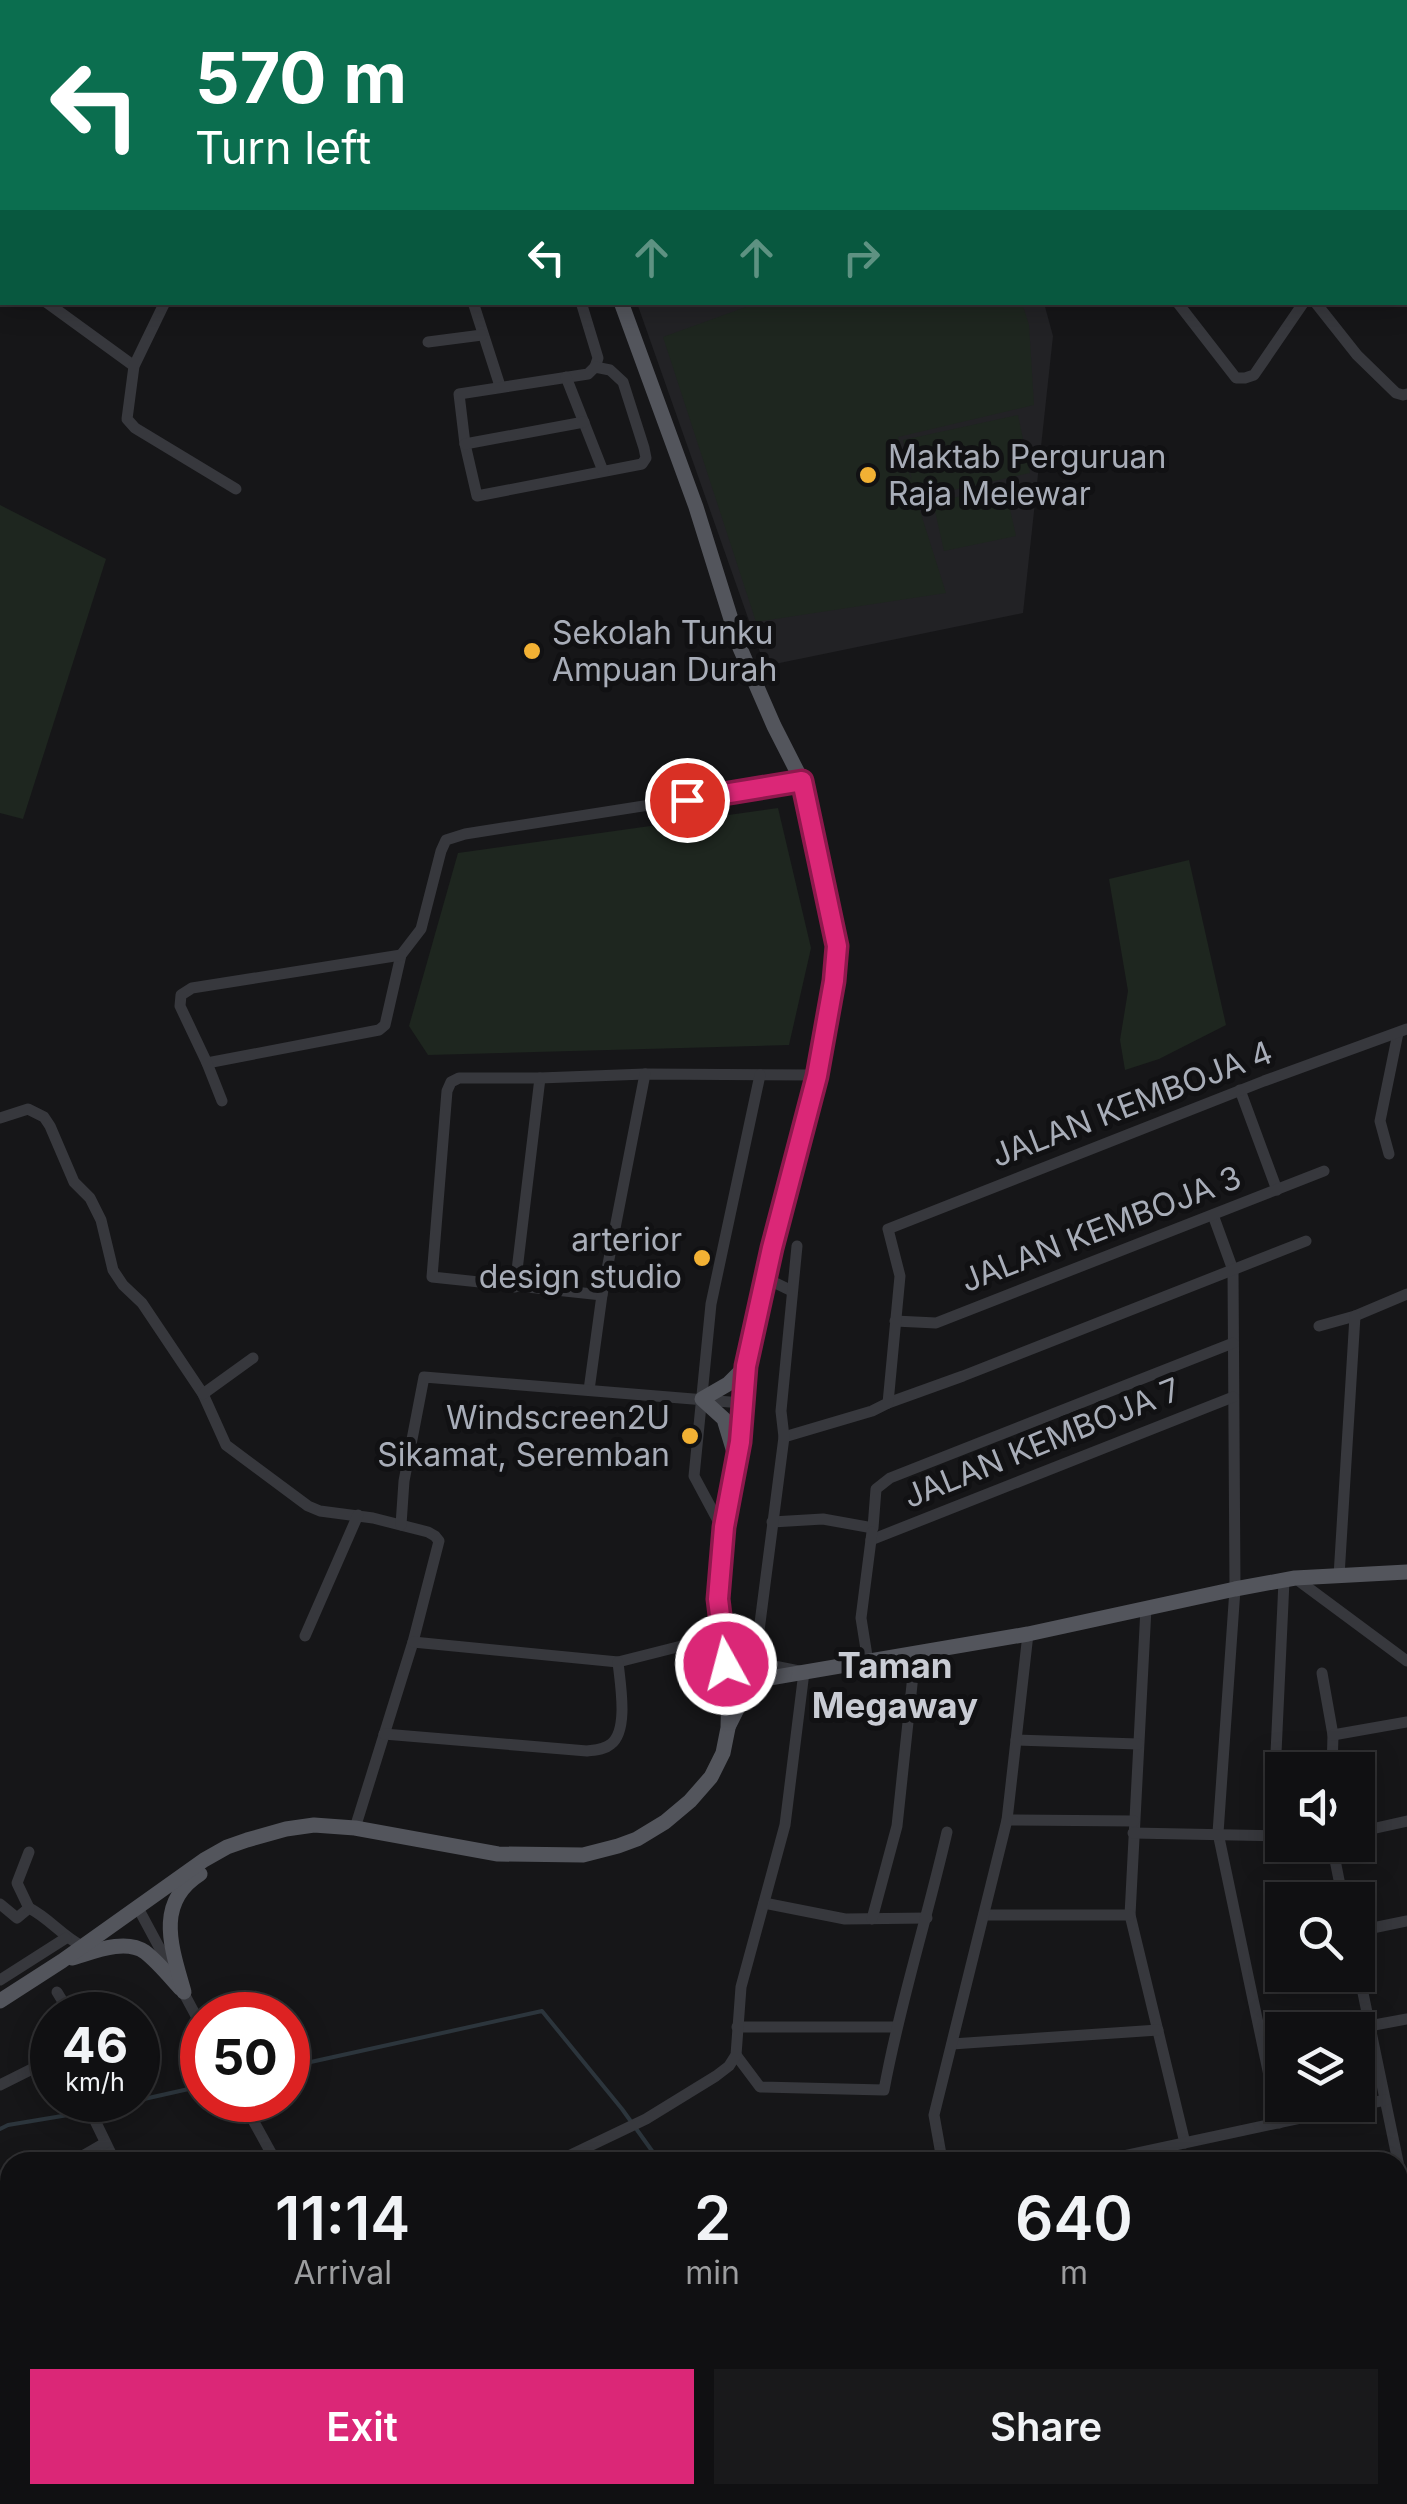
<!DOCTYPE html>
<html lang="en">
<head>
<meta charset="utf-8">
<style>
  :root { --surface:#101012; --page:#19191b; --text:#f1f3f6; --muted:#9c9d9f; --line:#303032; --accent:#db2777 }
  body { margin:0; font-family:Inter,sans-serif; background:var(--page); color:var(--text); height:100vh; display:flex; flex-direction:column; font-size:38px; white-space:nowrap }
  * { box-sizing:border-box; margin:0 }
  p { font-size:32px; color:var(--muted) }
  .icon { flex:none; width:55px; height:55px; fill:none; stroke:currentColor; stroke-width:2; stroke-linecap:round; stroke-linejoin:round }
  .map { position:relative; flex:1; overflow:hidden }
  .side { position:absolute; left:0px; top:2152px; width:1408px; height:352px; display:flex; flex-direction:column; background:var(--surface); border-radius:30px 30px 0 0; box-shadow:0 5px 25px #0003,0 0 0 2px var(--line) }
  .side>* { flex:none }
  .hud { position:absolute; left:0px; top:0px; width:1408px; height:305px; box-shadow:0 5px 25px #0003,0 0 0 2px var(--line); background:#0b6e4f; color:#fff; overflow:hidden }
  .tools { position:absolute; left:1265px; top:1752px; display:grid; gap:20px }
  .tools a { display:grid; place-items:center; width:110px; height:110px; border-radius:0px; background:var(--surface); box-shadow:0 5px 25px #0003,0 0 0 2px var(--line); font-size:50px }
  .speed { position:absolute; left:30px; top:1992px; display:flex; gap:20px; font-size:50px; font-weight:700; text-align:center }
  .speed>* { display:grid; place-content:center; width:130px; height:130px; border-radius:50%; background:var(--surface); box-shadow:0 5px 25px #0003,0 0 0 2px var(--line); line-height:1 }
  .speed small { font-size:25px; font-weight:400 }
  .speed .limit { border:15px solid #d22; background:#fff; color:#111 }
  .pin { position:absolute; display:grid; place-items:center; width:85px; height:85px; color:#fff; margin:-42px; border:5px solid #fff; border-radius:50%; box-shadow:0 2px 10px #0007 }
  .me { position:absolute; width:110px; margin:-55px; rotate:353deg; stroke-linejoin:round; filter:drop-shadow(0 0 8px #0008) }
  .turn { display:flex; align-items:center; gap:35px; height:210px; padding:0 30px; font-size:45px }
  .turn .icon { width:130px; height:130px; stroke-width:2.5 }
  .turn b { display:block; font-size:70px; line-height:85px }
  .lanes { display:flex; align-items:center; height:95px; padding:0 30px; background:#0003; justify-content:center; gap:50px; direction:ltr }
  .lanes .off { opacity:.35 }
  .eta { display:flex; justify-content:space-evenly; align-items:center; height:170px; text-align:center }
  .eta b { font-size:60px; font-weight:600; line-height:70px }
  .primary-button { display:flex; gap:20px; margin-top:auto; padding:20px 30px }
  .primary-button a { flex:1; height:115px; border-radius:0px; background:var(--accent); color:#fff; font-size:40px; font-weight:600; line-height:115px; text-align:center }
  .primary-button a+a { background:var(--page); color:var(--text) }
  .map>svg:first-child { display:block }
  .built { fill:#222225 }
  .green { fill:#1e261f }
  .lines { fill:none; stroke-linecap:round; stroke-linejoin:round }
  .stream { stroke:#2c353c; stroke-width:4 }
  .minor { stroke:#37383d; stroke-width:11 }
  .major { stroke:#53555c; stroke-width:15 }
  .route-casing { stroke:#8e194d; stroke-width:25 }
  .route { stroke:#db2777; stroke-width:18 }
  .poi-dot { fill:#f2b134; stroke:#111113; stroke-width:4 }
  .labels { text-anchor:middle; stroke-width:10; stroke-linejoin:round; paint-order:stroke }
  .poi-label { font-size:32px; fill:#a8adb8; stroke:#111113; text-anchor:start }
  .street-label { font-size:32px; fill:#a8adb8; stroke:#111113 }
  .neighbourhood-label { font-size:35px; font-weight:bold; fill:#c9ccd4; stroke:#111113 }
</style>
</head>
<body>
<div class="map">
<svg width="1407" height="2504" viewBox="0 0 1407 2504">
  <rect width="100%" height="100%" fill="#161618"/>
  <!-- built -->
  <path class="built" d="M637,303H1044L1053,336L1023,613L765,666Z"/>
  <!-- green -->
  <g class="green">
    <path d="M757,303H1022L1029,325L1034,405L898,437L913,485L903,440L1018,415L1030,473L916,498L946,593L756,622L663,337Z"/>
    <path d="M1005,487L1016,536L944,551L933,502Z"/>
    <path d="M0,505L106,559L23,819L0,813Z"/>
    <path d="M778,808L811,948L789,1045L428,1055L409,1026L458,853Z"/>
    <path d="M1189,860L1226,1025L1159,1059L1125,1070L1120,1040L1128,991L1109,879Z"/>
    <rect x="1156" y="2495" width="141" height="9"/>
  </g>
  <g class="lines">
    <!-- stream -->
    <g class="stream">
      <path d="M288,2067L542,2011L622,2109L660,2162"/>
      <path d="M95,2110L202,2086"/>
      <path d="M0,2129L8,2125L86,2112"/>
      <path d="M1023,2495L1047,2504"/>
    </g>
    <!-- minor -->
    <g class="minor">
      <path d="M245,0L248,2"/>
      <path d="M318,0L320,2"/>
      <path d="M887,0L888,2"/>
      <path d="M1100,0L1103,2"/>
      <path d="M342,2L348,0"/>
      <path d="M549,2L551,0"/>
      <path d="M1194,2L1197,0"/>
      <path d="M1405,33L1407,36"/>
      <path d="M0,269L2,271"/>
      <path d="M46,302L134,366"/>
      <path d="M165,302L134,366L127,419L135,428L236,489"/>
      <path d="M473,302L500,386"/>
      <path d="M581,302L598,358L595,367"/>
      <path d="M1177,302L1236,378H1245L1254,375L1304,302"/>
      <path d="M1315,302L1357,355L1396,393L1403,395L1407,394"/>
      <path d="M428,342L482,335"/>
      <path d="M595,367L610,370L623,382L644,448L646,458L642,464L477,496L465,444L459,394L588,374Z"/>
      <path d="M566,377L603,471"/>
      <path d="M465,444L584,422"/>
      <path d="M207,1063L379,1030L385,1025L401,955L421,929L441,851L446,840L465,834L802,781"/>
      <path d="M1240,1090L1277,1190"/>
      <path d="M222,1101L207,1063L180,1006L181,995L192,988L401,955"/>
      <path d="M0,1118L28,1109L44,1117L50,1126L74,1182L90,1198L101,1220L113,1270L123,1285L142,1303L203,1394L226,1445L308,1506L320,1511L373,1518L428,1532L435,1536L439,1541L413,1642L355,1828"/>
      <path d="M1389,1154L1380,1121L1398,1033"/>
      <path d="M1213,1215L1233,1270L1235,1589L1218,1833L1279,2123"/>
      <path d="M765,1278L792,1291"/>
      <path d="M515,1287L540,1078"/>
      <path d="M602,1295L432,1277L447,1091L451,1082L459,1078H540L645,1074L817,1075"/>
      <path d="M895,1321L936,1323L1324,1171"/>
      <path d="M1319,1326L1355,1316L1407,1294"/>
      <path d="M589,1390L602,1295L645,1074"/>
      <path d="M203,1394L253,1358"/>
      <path d="M888,1403L963,1376L1306,1241"/>
      <path d="M784,1437L872,1411L888,1403L900,1276L888,1229L1264,1081L1407,1029"/>
      <path d="M772,1522L823,1519L873,1528L876,1489L890,1478L1233,1343"/>
      <path d="M401,1525L404,1481L424,1377L742,1403"/>
      <path d="M723,1530L694,1476L711,1304L760,1075"/>
      <path d="M871,1540L1233,1397"/>
      <path d="M1339,1576L1355,1316"/>
      <path d="M1295,1578L1407,1661"/>
      <path d="M1146,1608L1130,1915L1185,2143"/>
      <path d="M305,1636L358,1515"/>
      <path d="M413,1642L618,1662L721,1636"/>
      <path d="M868,1662L861,1618L872,1532"/>
      <path d="M1322,1673L1333,1735L1332,1770"/>
      <path d="M384,1734L587,1751C595,1750 604,1750 611,1744C629,1730 620,1683 618,1662"/>
      <path d="M1333,1735L1407,1722"/>
      <path d="M1016,1740L1138,1744"/>
      <path d="M1274,1796L1284,1581"/>
      <path d="M1007,1820L1134,1821"/>
      <path d="M1358,1832L1407,1821"/>
      <path d="M1133,1833L1282,1836"/>
      <path d="M1332,1845L1343,1900"/>
      <path d="M764,1903L845,1919L927,1918"/>
      <path d="M0,1904L17,1918L29,1908C49,1918 62,1936 82,1946"/>
      <path d="M137,1906L202,2027"/>
      <path d="M29,1908L17,1883L29,1852"/>
      <path d="M984,1915H1130"/>
      <path d="M872,1919L897,1826L913,1675L911,1654"/>
      <path d="M1358,1931L1407,1921"/>
      <path d="M1358,1969L1401,2176L1407,2277"/>
      <path d="M0,1980L66,1938"/>
      <path d="M57,1992L71,2015"/>
      <path d="M1369,2026L1407,2019"/>
      <path d="M737,2027H896"/>
      <path d="M952,2044L1158,2030"/>
      <path d="M736,2055L760,2087L884,2090C900,2003 927,1919 947,1832"/>
      <path d="M0,2085L52,2059"/>
      <path d="M85,2100L115,2162"/>
      <path d="M242,2100L276,2162"/>
      <path d="M942,2160L934,2115L1007,1820L1028,1634"/>
      <path d="M72,2162L105,2143"/>
      <path d="M556,2162L646,2119L716,2076L729,2066L736,2055L741,1987L785,1825L804,1672L764,1664L756,1654L784,1437L781,1411L797,1246"/>
      <path d="M883,2162L1119,2157L1385,2100"/>
      <path d="M0,2204L10,2199"/>
      <path d="M0,2297L10,2291"/>
      <path d="M0,2347L10,2349"/>
      <path d="M0,2441L10,2443"/>
      <path d="M529,2495L542,2504"/>
      <path d="M721,2495L737,2504"/>
      <path d="M1136,2495V2504"/>
      <path d="M1317,2495L1318,2504"/>
      <path d="M363,2503V2504"/>
      <path d="M37,2504L61,2497"/>
      <path d="M123,2504L132,2495"/>
      <path d="M256,2504L267,2495"/>
      <path d="M306,2504L317,2495"/>
      <path d="M515,2504L521,2495"/>
      <path d="M680,2504L686,2495"/>
      <path d="M783,2504L789,2495"/>
      <path d="M893,2504L898,2495"/>
    </g>
    <!-- major -->
    <g class="major">
      <path d="M592,2L593,0"/>
      <path d="M734,1452L724,1419L702,1399L728,1384L746,1366"/>
      <path d="M729,1685L1028,1634L1235,1589L1295,1578L1407,1572"/>
      <path d="M729,1725C738,1708 744,1690 763,1682"/>
      <path d="M72,1958C93,1952 125,1938 145,1952C158,1962 170,1977 181,1989"/>
      <path d="M184,1992C172,1949 154,1903 200,1874"/>
      <path d="M0,2001L62,1961L204,1860L227,1847L247,1840L286,1829L314,1825L355,1828L498,1854L583,1855L618,1846L637,1839L665,1822L690,1801L711,1777L723,1753L728,1728L729,1685L718,1599L724,1527L740,1442L746,1366L772,1248L817,1075L834,981L837,946L831,910L802,781L774,726L740,648L696,507L621,302"/>
    </g>
  </g>
  <g class="lines">
    <defs>
      <path id="route" d="M687,800L802,781L837,946L834,981L817,1076L772,1248L746,1366L740,1442L724,1527L718,1599L726,1664"/>
    </defs>
    <!-- route casing -->
    <use href="#route" class="route-casing"/>
    <!-- route -->
    <use href="#route" class="route"/>
  </g>
  <!-- markers -->
  <g class="poi-dot">
    <circle cx="868" cy="475" r="10"/>
    <circle cx="532" cy="651" r="10"/>
    <circle cx="702" cy="1258" r="10"/>
    <circle cx="690" cy="1436" r="10"/>
  </g>
  <g class="labels">
    <!-- poi labels -->
    <g class="poi-label">
      <text x="888" y="468">Maktab Perguruan<tspan x="888" dy="37">Raja Melewar</tspan></text>
      <text x="552" y="644">Sekolah Tunku<tspan x="552" dy="37">Ampuan Durah</tspan></text>
      <text x="682" y="1251" text-anchor="end">arterior<tspan x="682" dy="37">design studio</tspan></text>
      <text x="670" y="1429" text-anchor="end">Windscreen2U<tspan x="670" dy="37">Sikamat, Seremban</tspan></text>
    </g>
    <!-- street labels -->
    <g class="street-label">
      <text transform="translate(1132 1104) rotate(-21)" y="11">JALAN KEMBOJA 4</text>
      <text transform="translate(1101 1229) rotate(-21)" y="11">JALAN KEMBOJA 3</text>
      <text transform="translate(1042 1443) rotate(-22)" y="11">JALAN KEMBOJA 7</text>
    </g>
    <!-- neighbourhood labels -->
    <g class="neighbourhood-label">
      <text x="895" y="1678">Taman<tspan x="895" dy="40">Megaway</tspan></text>
    </g>
  </g>
</svg>
<div class="tools">
<a><svg class="icon" aria-label="sound" viewBox="0 0 24 24"><path d="M4 9h4l5-4v14l-5-4H4zM17 9q2 3 0 6"/></svg></a>
<a><svg class="icon" aria-label="search" viewBox="0 0 24 24"><circle cx="10" cy="10" r="6"/><path d="M15 15l6 6"/></svg></a>
<a><svg class="icon" aria-label="layers" viewBox="0 0 24 24"><path d="M12 4l9 5-9 5-9-5zM3 14l9 5 9-5"/></svg></a>
</div>
<div class="speed"><div>46<small>km/h</small></div><div class="limit">50</div></div>
<div class="pin" style="left:687px;top:800px;background:#d93025"><svg class="icon" aria-label="arrive" viewBox="0 0 24 24"><path d="M6 21V4h12l-3 4 3 4H6"/></svg></div>
<svg class="me" style="left:726px;top:1664px" viewBox="-20 -20 40 40"><circle r="17" fill="#db2777" stroke="#fff" stroke-width="3"/><path d="M0-11L8 9 0 5-8 9z" fill="#fff"/></svg>
<div class="hud">
<div class="turn"><svg class="icon" aria-label="left" viewBox="0 0 24 24"><path d="M17 20v-9H6M10 6l-5 5 5 5"/></svg><div><b>570 m</b>Turn left</div></div>
<div class="lanes"><svg class="icon" aria-label="left" viewBox="0 0 24 24"><path d="M17 20v-9H6M10 6l-5 5 5 5"/></svg><svg class="icon off" aria-label="ahead" viewBox="0 0 24 24"><path d="M12 20V5M6 11l6-6 6 6"/></svg><svg class="icon off" aria-label="ahead" viewBox="0 0 24 24"><path d="M12 20V5M6 11l6-6 6 6"/></svg><svg class="icon off" aria-label="right" viewBox="0 0 24 24"><path d="M7 20v-9h11M14 6l5 5-5 5"/></svg></div>
</div>
<section class="side">
<div class="eta">
<div><b>11:14</b><p>Arrival</p></div>
<div><b>2</b><p>min</p></div>
<div><b>640</b><p>m</p></div>
</div>
<div class="primary-button"><a>Exit</a><a>Share</a></div>
</section>
</div>
</body>
</html>
